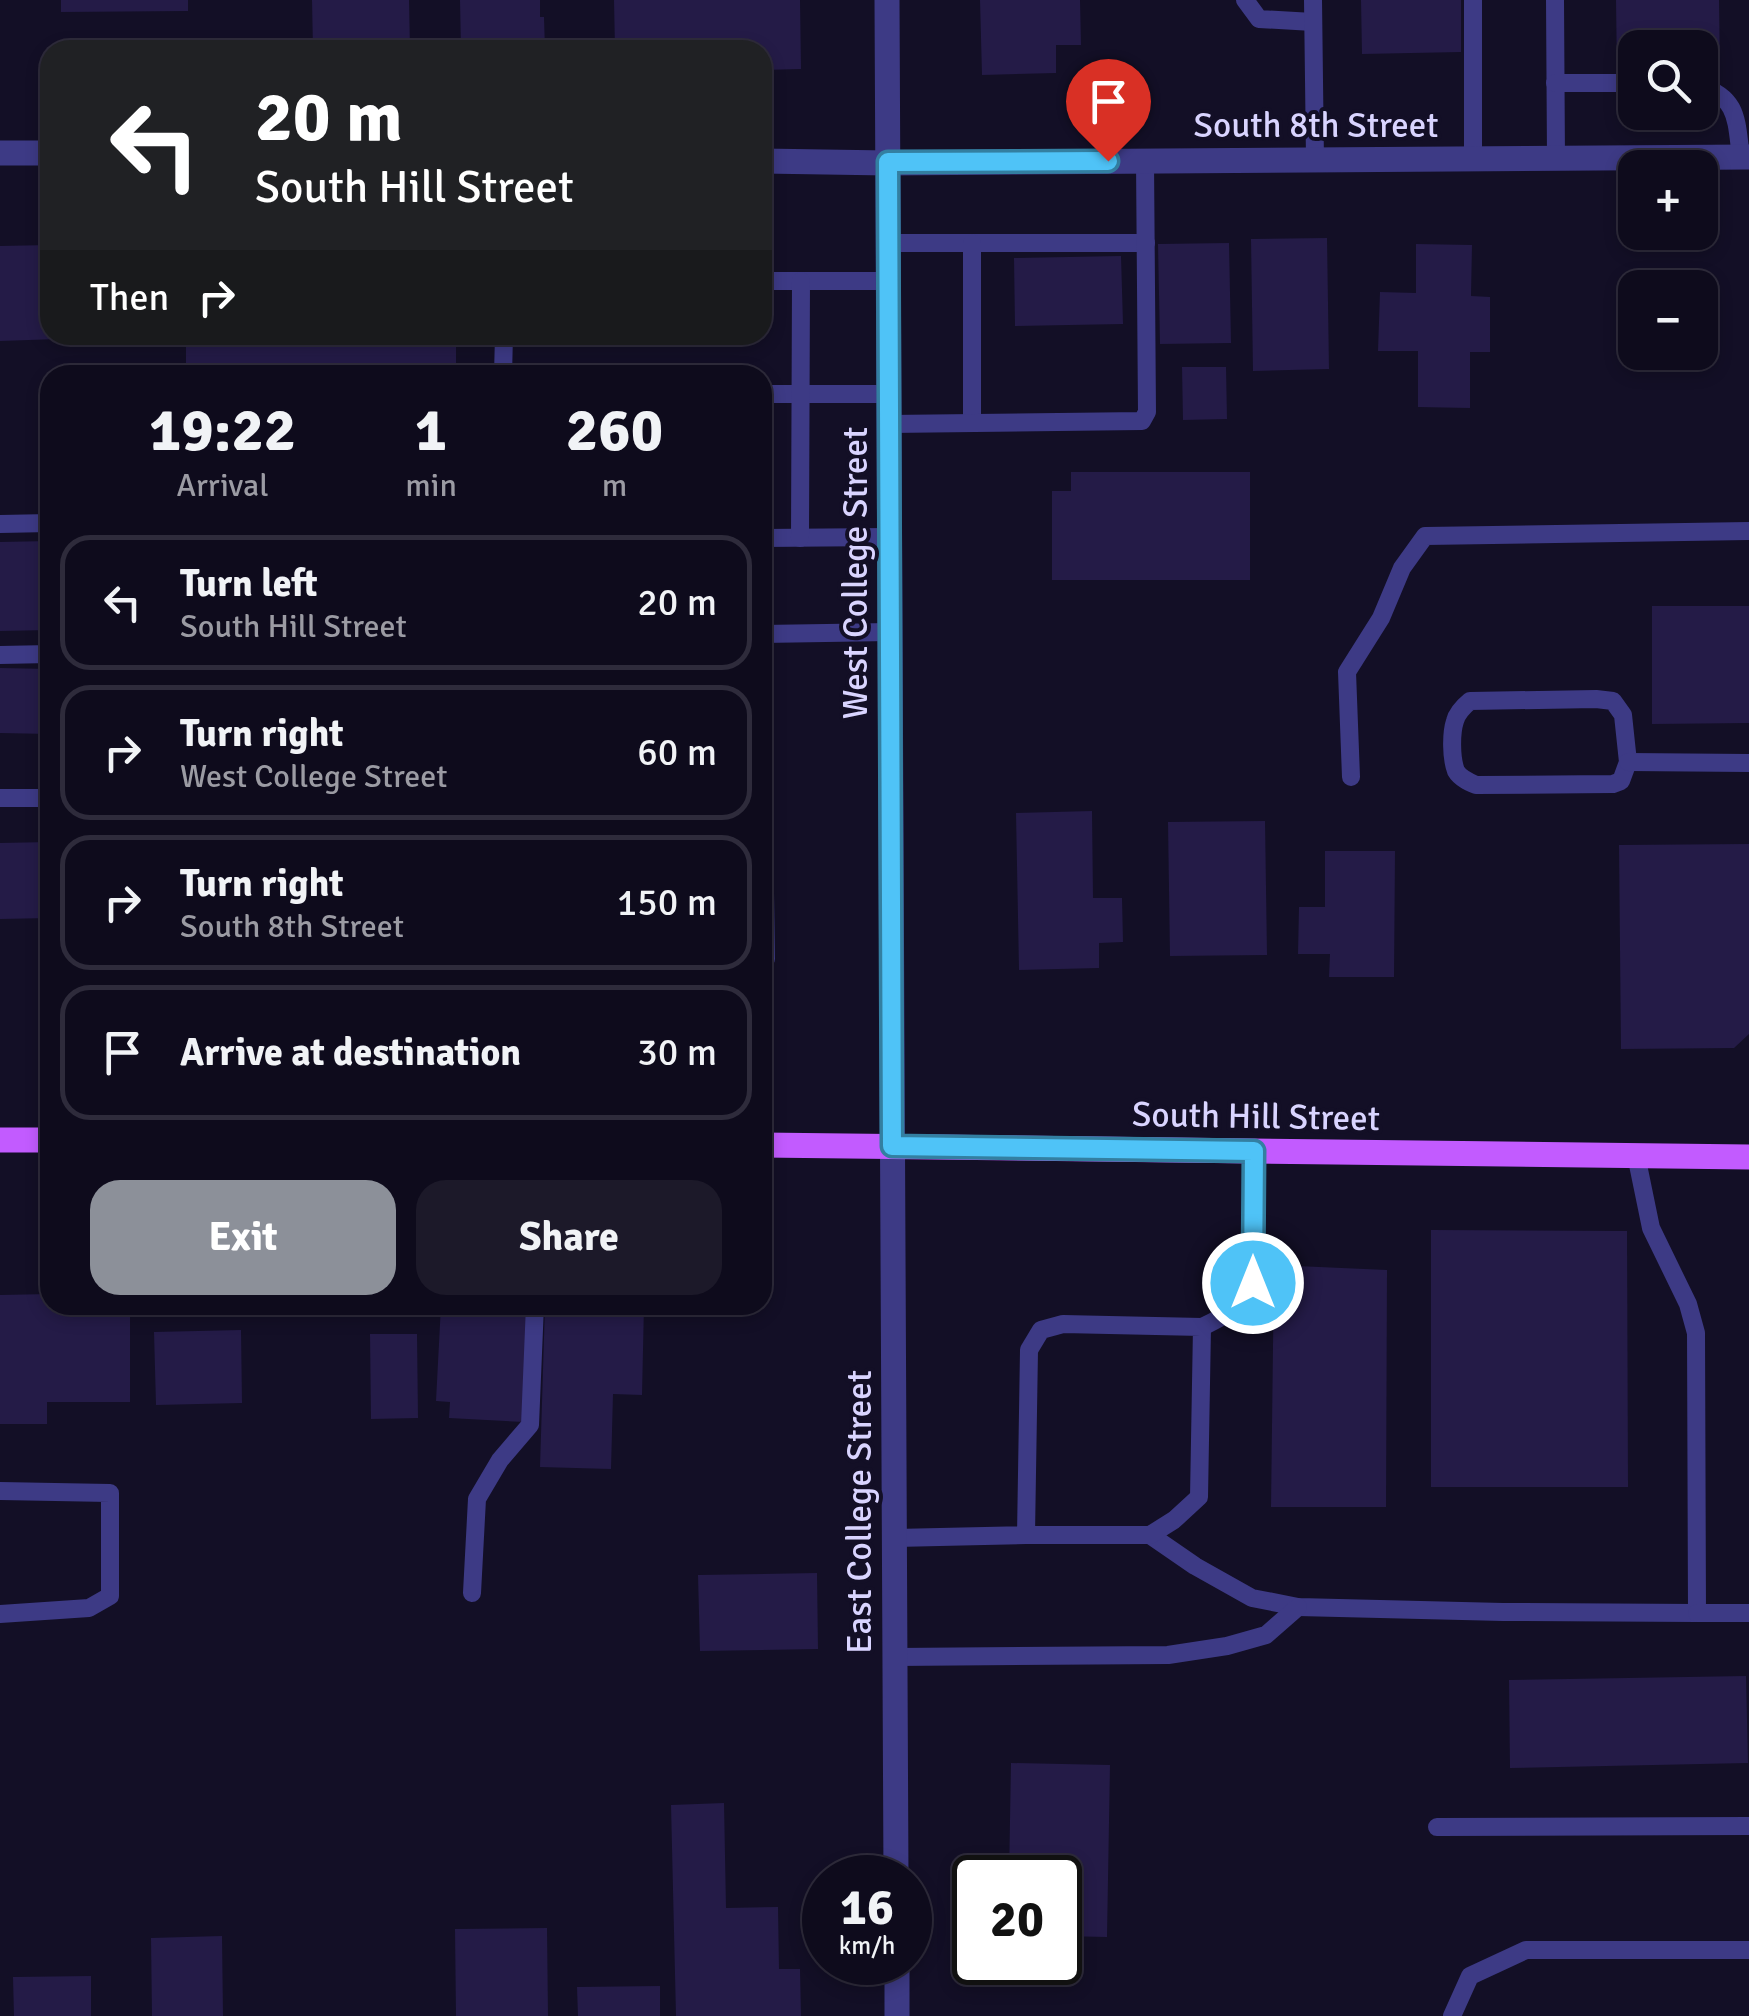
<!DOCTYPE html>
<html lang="en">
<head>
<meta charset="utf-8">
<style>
  :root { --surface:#0e0b1c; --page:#1c1929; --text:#f1f3f6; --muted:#9b9ba3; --line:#2e2b3b; --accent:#8c9099 }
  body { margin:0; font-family:Signika,sans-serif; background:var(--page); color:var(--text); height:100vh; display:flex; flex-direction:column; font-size:38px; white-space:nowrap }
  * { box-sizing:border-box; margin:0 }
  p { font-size:32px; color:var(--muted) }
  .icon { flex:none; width:55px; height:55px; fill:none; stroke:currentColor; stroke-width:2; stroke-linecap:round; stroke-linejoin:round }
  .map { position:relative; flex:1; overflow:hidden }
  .side { position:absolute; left:40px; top:365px; width:732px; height:950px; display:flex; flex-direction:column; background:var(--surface); border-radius:30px; box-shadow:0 5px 15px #0003,0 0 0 2px var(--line) }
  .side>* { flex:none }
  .hud { position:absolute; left:40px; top:40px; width:732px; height:305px; border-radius:30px; box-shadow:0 5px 15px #0003,0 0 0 2px var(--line); background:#202124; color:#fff; overflow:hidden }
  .fabs { position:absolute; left:1618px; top:30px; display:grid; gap:20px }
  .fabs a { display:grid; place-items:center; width:100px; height:100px; border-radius:20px; background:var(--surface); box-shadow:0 5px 15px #0003,0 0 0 2px var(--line); font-size:50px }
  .speed { position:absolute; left:802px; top:1855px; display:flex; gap:20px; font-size:50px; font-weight:700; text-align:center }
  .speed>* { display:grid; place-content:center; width:130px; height:130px; border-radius:50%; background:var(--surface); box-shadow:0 5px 15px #0003,0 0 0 2px var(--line); line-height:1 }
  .speed small { font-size:25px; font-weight:400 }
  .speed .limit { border:5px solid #111; border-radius:15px; background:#fff; color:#111 }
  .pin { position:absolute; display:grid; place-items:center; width:85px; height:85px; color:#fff; margin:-102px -42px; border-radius:50% 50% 50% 0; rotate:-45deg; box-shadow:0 0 10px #0007 }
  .pin .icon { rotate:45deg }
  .me { position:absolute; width:110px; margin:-55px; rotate:0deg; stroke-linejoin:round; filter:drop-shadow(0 0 8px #0008) }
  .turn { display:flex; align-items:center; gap:35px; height:210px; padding:0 50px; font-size:45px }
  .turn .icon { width:130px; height:130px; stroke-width:2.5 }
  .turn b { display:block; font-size:70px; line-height:85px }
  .then { display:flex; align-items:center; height:95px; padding:0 50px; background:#0003; gap:20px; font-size:38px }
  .eta { display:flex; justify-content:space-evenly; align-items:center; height:170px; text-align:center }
  .eta b { font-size:60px; font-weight:800; line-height:70px }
  .primary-button { display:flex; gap:20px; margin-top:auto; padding:20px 50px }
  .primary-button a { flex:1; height:115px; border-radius:30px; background:var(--accent); color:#fff; font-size:40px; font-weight:800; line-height:115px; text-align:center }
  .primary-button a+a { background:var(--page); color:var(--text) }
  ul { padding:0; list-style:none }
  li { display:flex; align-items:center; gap:30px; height:135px; margin:0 20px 15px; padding:0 30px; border:5px solid var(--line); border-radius:30px }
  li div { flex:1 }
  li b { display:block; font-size:38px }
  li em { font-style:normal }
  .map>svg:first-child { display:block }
  .building { fill:#241b47 }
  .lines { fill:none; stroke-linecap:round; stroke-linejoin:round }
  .service { stroke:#3d3a85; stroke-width:18 }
  .minor { stroke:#3d3a85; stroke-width:25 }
  .primary { stroke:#c25bff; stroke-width:25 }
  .route-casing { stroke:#337fa1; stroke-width:25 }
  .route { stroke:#4fc3f7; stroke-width:18 }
  .labels { text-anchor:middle; stroke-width:8; stroke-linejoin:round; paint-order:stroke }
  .street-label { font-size:35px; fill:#d9d4ff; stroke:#130f26 }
</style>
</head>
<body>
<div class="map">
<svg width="1749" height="2016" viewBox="0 0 1749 2016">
  <rect width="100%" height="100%" fill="#130f26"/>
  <!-- building -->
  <g class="building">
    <path d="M61,0H188V11L61,12Z"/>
    <path d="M312,0H409L410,50H313Z"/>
    <path d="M460,0H540V17H544L545,50H461Z"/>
    <path d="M614,0H800L801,69L762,70V50H615Z"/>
    <path d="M980,0H1080L1081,45H1056V73L982,75Z"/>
    <path d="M1361,0H1461V52L1362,54Z"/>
    <path d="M1616,0H1719L1720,70L1700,71V48H1635V72H1617Z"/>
    <path d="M1327,238L1329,369L1253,371L1251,239Z"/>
    <path d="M1229,243L1231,343L1160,344L1158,244Z"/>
    <path d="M1416,244L1472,245L1471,296L1490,297V352H1470V408L1418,407V351H1378L1380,292L1416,293Z"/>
    <path d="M50,245V335H58V339L0,341V246Z"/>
    <path d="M1121,256L1123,324L1015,326L1014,258Z"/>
    <rect x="186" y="335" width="270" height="40"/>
    <path d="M1182,367H1226L1227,419L1183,420Z"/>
    <path d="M1071,472H1250V580H1052V491H1071Z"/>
    <path d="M50,541V630L0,631V542Z"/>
    <path d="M1652,606H1749V723L1652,724Z"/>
    <path d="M0,668L50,669V734L0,733Z"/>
    <path d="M1092,811L1093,898H1122L1123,942L1099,943V968L1019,970L1016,813Z"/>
    <path d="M1265,821L1267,955L1170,956L1168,822Z"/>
    <path d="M50,842V918L0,919V843Z"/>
    <path d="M1749,844V1034L1734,1048L1621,1049L1619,845Z"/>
    <path d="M1325,851H1395L1394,977H1329L1330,954H1298L1299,907H1325Z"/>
    <path d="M1431,1230L1627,1231L1628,1487H1431Z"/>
    <path d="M1274,1265L1387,1270L1386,1507H1271Z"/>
    <path d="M50,1294V1305H130V1402H47V1424H0V1295Z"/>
    <path d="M441,1305L529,1306L524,1422L449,1418L450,1402L436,1401Z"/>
    <path d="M545,1305H644L642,1395L613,1394L611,1469L540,1467Z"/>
    <path d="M241,1330L242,1403L156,1405L154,1332Z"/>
    <path d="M370,1334H417L418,1418L371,1419Z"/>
    <path d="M817,1573L818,1649L700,1651L698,1575Z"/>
    <path d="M1746,1676L1748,1763L1510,1768L1509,1680Z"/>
    <path d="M1011,1763L1110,1765L1107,1937L1060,1936V1878H1009Z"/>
    <path d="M724,1803L726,1908L778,1907L779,1969H800L801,2016H676L671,1805Z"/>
    <path d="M547,1928L548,2016H456L455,1929Z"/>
    <path d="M222,1936L223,2016H152L151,1938Z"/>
    <path d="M91,1976V2016H14L13,1977Z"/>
    <path d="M660,1986V2016H578L577,1987Z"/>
  </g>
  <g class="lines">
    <!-- service -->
    <g class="service">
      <path d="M1245,0L1259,19L1313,22"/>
      <path d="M1313,0L1315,160"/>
      <path d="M1555,0L1556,159"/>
      <path d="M1555,83H1635"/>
      <path d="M1700,86C1739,98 1736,121 1741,157"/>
      <path d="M1473,159V0"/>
      <path d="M888,243H1146"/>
      <path d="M762,281H889"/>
      <path d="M503,375L504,335"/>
      <path d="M762,394H889"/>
      <path d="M972,423V243"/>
      <path d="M889,424L1142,421L1147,412L1145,161"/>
      <path d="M0,524L50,523"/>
      <path d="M762,538L890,537"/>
      <path d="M800,538L801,281"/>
      <path d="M762,634L890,632"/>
      <path d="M0,655L50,654"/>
      <path d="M762,694L766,959H762"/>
      <path d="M1596,699L1613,701L1623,715L1628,762L1621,781L1613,784L1476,785C1469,782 1460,778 1456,771C1451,758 1451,733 1455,721C1457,713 1464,706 1470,701Z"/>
      <path d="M1628,762L1749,763"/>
      <path d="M1351,777L1347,672L1381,618L1402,568L1425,536L1749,531"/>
      <path d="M0,798H50"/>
      <path d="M1202,1327C1227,1315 1240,1309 1253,1283L1254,1151"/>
      <path d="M0,1491L110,1493V1596L89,1608L0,1614"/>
      <path d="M1150,1535L1195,1566L1252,1598L1298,1607L1503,1612L1697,1613L1696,1333L1688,1304L1651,1228L1636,1155"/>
      <path d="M895,1538L1026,1535H1150L1174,1520L1199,1497L1202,1327L1063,1324L1041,1330L1029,1350L1026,1535"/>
      <path d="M472,1593L477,1499L500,1460L530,1425L535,1305"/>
      <path d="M1697,1613H1749"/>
      <path d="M895,1657L1168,1655L1227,1646L1266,1635L1298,1607"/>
      <path d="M1437,1827L1749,1826"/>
      <path d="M1452,2016L1470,1976L1526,1950H1749"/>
    </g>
    <!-- minor -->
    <g class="minor">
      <path d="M887,0L896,1878"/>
      <path d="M0,153H50"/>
      <path d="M762,161L888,163L1749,157"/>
      <path d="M897,1962V2016"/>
    </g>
    <!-- primary -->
    <g class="primary">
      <path d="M0,1140H50"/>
      <path d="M762,1145L1749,1157"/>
    </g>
  </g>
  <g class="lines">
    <defs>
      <path id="route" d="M1108,161L888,162L892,1146L1254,1151L1253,1283"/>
    </defs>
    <!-- route casing -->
    <use href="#route" class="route-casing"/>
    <!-- route -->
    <use href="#route" class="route"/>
  </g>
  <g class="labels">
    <!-- street labels -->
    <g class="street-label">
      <text x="1316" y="137">South 8th Street</text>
      <text transform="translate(855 573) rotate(-90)" y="12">West College Street</text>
      <text transform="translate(1256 1116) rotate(1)" y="12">South Hill Street</text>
      <text transform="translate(859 1512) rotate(-90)" y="12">East College Street</text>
    </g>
  </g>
</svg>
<div class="fabs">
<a><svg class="icon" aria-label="search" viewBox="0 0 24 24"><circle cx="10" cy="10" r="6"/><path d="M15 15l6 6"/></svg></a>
<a>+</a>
<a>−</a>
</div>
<div class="speed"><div>16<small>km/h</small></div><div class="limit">20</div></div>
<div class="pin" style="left:1108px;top:161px;background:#d93025"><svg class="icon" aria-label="arrive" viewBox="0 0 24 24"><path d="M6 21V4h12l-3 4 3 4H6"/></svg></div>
<svg class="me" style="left:1253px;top:1283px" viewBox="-20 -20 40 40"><circle r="17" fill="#4fc3f7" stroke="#fff" stroke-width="3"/><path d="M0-11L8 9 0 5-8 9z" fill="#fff"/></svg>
<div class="hud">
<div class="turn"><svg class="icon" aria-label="left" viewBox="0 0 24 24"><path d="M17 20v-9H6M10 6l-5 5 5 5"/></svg><div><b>20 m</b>South Hill Street</div></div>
<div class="then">Then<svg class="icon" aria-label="right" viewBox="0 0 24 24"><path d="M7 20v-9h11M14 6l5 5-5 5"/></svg></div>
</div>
<section class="side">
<div class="eta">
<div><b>19:22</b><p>Arrival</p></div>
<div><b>1</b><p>min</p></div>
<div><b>260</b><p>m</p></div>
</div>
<ul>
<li><svg class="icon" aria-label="left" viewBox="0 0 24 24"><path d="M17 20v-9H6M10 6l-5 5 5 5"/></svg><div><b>Turn left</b><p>South Hill Street</p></div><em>20 m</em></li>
<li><svg class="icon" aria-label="right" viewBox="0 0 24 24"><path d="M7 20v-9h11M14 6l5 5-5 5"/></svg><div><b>Turn right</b><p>West College Street</p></div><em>60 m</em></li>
<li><svg class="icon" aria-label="right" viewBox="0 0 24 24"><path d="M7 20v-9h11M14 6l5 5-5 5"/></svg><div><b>Turn right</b><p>South 8th Street</p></div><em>150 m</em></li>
<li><svg class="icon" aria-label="arrive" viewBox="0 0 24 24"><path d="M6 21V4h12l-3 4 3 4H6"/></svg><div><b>Arrive at destination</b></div><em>30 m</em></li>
</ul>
<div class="primary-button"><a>Exit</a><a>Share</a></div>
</section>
</div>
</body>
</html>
